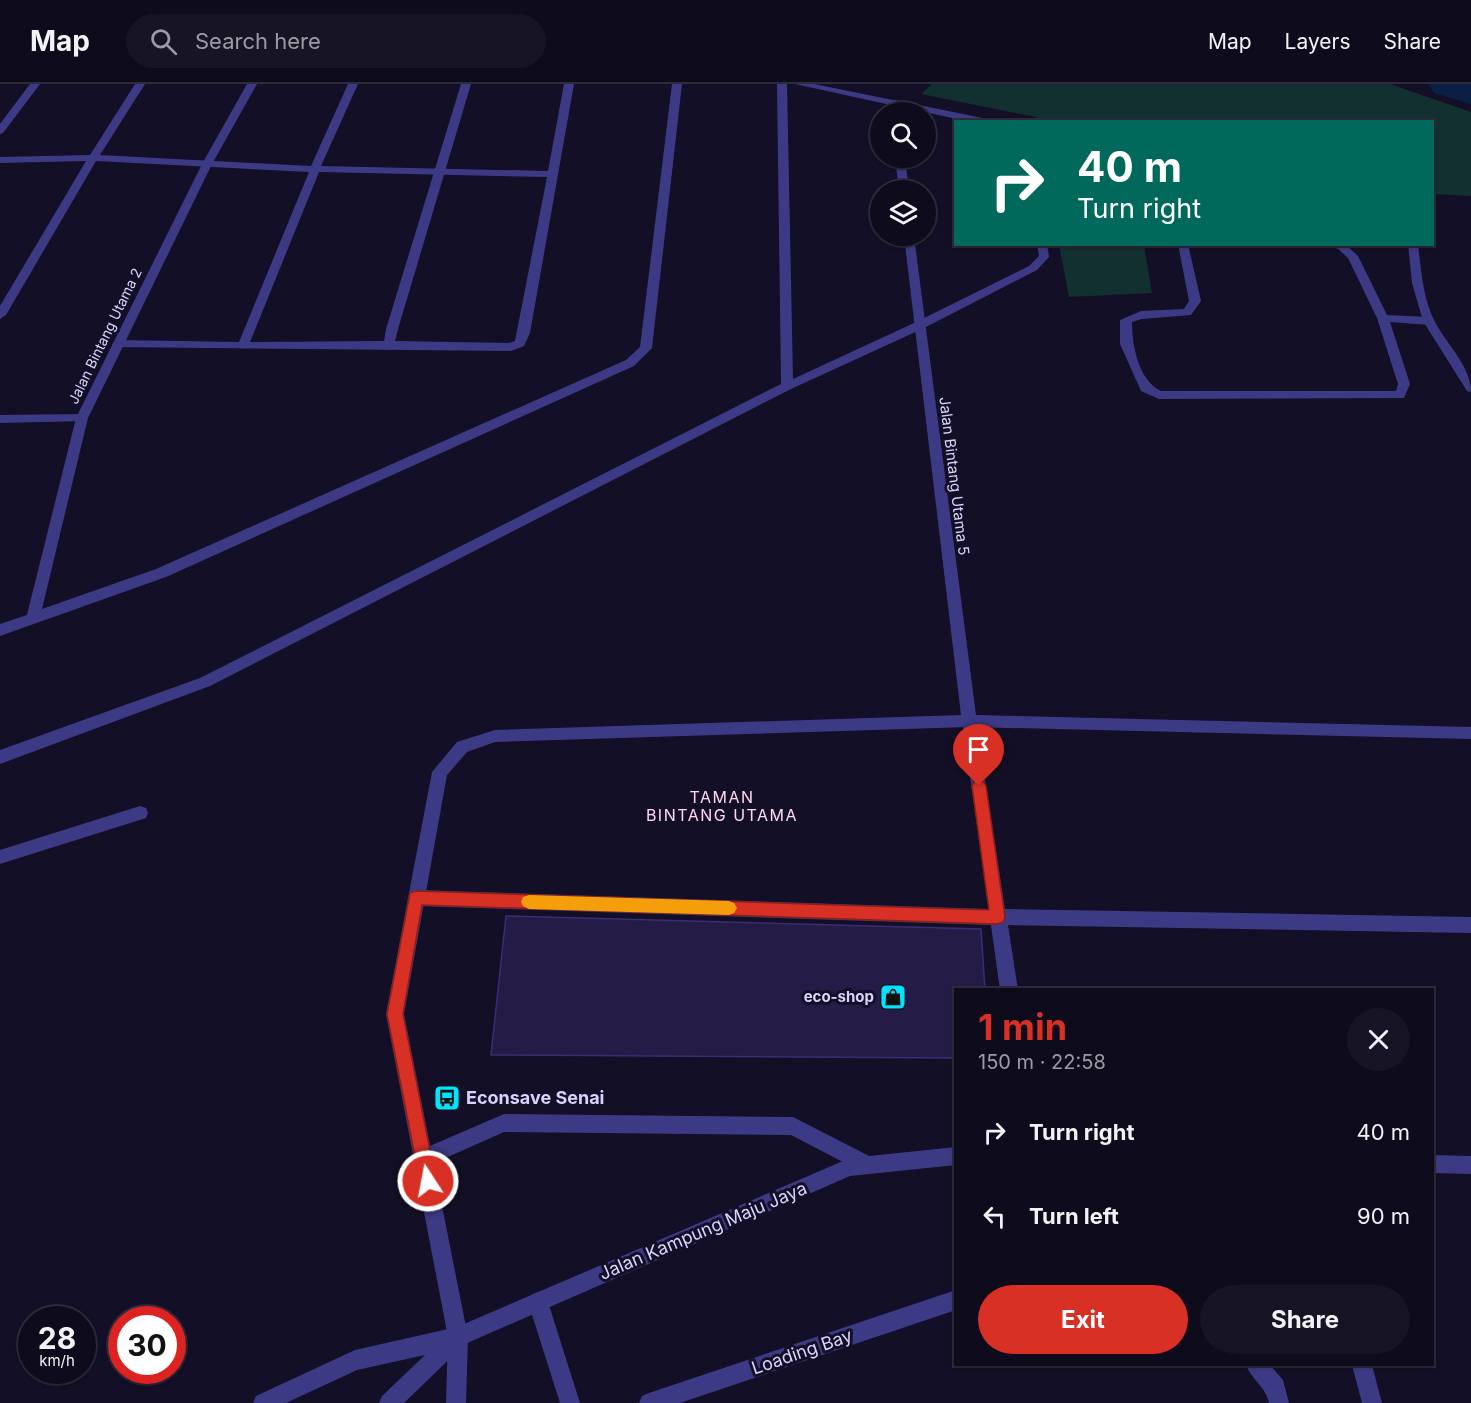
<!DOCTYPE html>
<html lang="en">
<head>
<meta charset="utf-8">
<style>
  :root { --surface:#0e0b1c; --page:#171425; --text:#f1f3f6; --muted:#9b9ba3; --line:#2e2b3b; --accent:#d93025 }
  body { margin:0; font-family:Inter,sans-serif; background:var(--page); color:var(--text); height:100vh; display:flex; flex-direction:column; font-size:22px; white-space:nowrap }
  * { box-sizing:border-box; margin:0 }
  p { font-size:20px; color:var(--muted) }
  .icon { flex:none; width:33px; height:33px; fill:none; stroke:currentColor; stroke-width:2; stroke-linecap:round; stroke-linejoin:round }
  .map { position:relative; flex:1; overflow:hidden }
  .details { position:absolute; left:954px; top:904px; width:480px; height:378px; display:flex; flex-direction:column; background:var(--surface); border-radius:0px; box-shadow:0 2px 4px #0004,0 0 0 2px var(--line) }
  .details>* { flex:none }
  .banner { position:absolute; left:954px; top:36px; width:480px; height:126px; border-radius:0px; box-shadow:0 2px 4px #0004,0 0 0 2px var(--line); background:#00695c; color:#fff; overflow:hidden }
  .fabs { position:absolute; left:870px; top:18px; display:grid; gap:12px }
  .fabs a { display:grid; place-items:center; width:66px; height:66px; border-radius:50%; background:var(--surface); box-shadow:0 2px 4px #0004,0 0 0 2px var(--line); font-size:30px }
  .speed { position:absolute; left:18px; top:1222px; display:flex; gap:12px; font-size:30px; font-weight:700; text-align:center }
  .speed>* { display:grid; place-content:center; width:78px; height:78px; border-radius:50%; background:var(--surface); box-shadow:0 2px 4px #0004,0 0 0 2px var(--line); line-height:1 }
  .speed small { font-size:15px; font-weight:400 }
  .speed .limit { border:9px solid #d22; background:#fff; color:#111 }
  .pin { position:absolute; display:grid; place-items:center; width:51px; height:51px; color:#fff; margin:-62px -26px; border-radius:50% 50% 50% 0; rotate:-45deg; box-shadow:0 0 6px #0007 }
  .pin .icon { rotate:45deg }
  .me { position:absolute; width:66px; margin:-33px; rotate:349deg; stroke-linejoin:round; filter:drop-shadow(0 0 4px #0008) }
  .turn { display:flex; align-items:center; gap:21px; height:126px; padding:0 24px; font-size:27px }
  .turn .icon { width:78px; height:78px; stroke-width:2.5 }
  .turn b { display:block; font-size:42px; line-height:51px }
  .round { display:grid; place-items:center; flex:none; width:63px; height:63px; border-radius:32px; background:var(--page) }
  .headline { display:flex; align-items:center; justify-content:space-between; height:102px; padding:0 24px }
  h1 { font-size:36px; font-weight:700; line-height:45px; color:var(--accent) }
  .primary-button { display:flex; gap:12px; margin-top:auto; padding:12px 24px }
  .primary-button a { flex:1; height:69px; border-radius:36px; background:var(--accent); color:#fff; font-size:24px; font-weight:700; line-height:69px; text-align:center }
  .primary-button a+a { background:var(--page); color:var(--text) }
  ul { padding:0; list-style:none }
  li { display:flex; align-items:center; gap:18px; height:84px; padding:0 24px }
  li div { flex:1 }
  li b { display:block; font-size:22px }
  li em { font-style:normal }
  header { display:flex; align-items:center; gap:36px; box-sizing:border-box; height:84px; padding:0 30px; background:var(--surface); border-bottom:2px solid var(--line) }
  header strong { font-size:28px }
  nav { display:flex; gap:33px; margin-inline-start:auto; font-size:21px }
  .search { width:420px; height:54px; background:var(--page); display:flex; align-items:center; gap:15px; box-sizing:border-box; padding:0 21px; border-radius:33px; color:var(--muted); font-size:22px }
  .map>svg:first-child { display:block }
  .green { fill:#12302f }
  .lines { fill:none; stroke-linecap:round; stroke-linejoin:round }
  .river { fill:#0a1f44; fill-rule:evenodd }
  .building { fill:#241b47; stroke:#3b2d73; stroke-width:1.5 }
  .service { fill:#3d3a85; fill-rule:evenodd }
  .minor { fill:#3d3a85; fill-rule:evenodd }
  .tertiary { fill:#3d3a85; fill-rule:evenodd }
  .route { fill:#d93025; stroke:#8d1f18; stroke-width:1.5 }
  .slow { fill:#f59e0b }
  .labels { text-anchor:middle; stroke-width:6; stroke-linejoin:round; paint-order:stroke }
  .far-street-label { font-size:14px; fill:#d9d4ff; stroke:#130f26 }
  .street-label { font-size:15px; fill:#d9d4ff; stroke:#130f26 }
  .poi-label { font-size:15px; font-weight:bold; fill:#d9d4ff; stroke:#130f26; text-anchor:end }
  .neighbourhood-label { font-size:16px; letter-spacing:1.5px; fill:#ffd6f0; stroke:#130f26 }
  .near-poi-label { font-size:18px; font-weight:bold; fill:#d9d4ff; stroke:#130f26; text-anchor:start }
  .near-street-label { font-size:18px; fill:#d9d4ff; stroke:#130f26 }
</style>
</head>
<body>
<header>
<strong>Map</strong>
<div class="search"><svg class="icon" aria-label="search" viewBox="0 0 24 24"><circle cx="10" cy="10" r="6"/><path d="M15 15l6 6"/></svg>Search here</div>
<nav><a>Map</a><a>Layers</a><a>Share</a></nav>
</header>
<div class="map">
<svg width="1471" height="1319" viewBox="0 0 1471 1319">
  <rect width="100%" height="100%" fill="#130f26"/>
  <!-- green -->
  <g class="green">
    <path d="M932,0H1390L1471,28V112L1433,110L1432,38L1037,37L1036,33L921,10Z"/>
    <path d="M1059,161H1144L1152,209L1069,213Z"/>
  </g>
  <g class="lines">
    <!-- river -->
    <path class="river" d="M1428,0H1471V20L1434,9Z"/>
  </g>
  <!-- building -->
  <path class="building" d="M506,832L981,845L985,906H956V974L491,971Z"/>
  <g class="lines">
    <!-- service -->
    <g class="service">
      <path d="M135,0H145L100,71L311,82L348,0H358L321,82L548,87L564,0H574L530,249L524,262L511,267L114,263L112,260L118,256L239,258L309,88L96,77L6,231L0,235V222L86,77L0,79V73L90,71ZM319,88L547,93L515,257L509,259L395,257L398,245L392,241L386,245L384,257L250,258Z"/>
      <path d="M777,0H787L793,295L914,239L1029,182L1039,172L1037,160H1047L1049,173L1037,186L922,245L791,305L210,602L0,680V666L200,594L781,300Z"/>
      <path d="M895,16L987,35L991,38H971L892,21L890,19Z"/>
      <path d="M1178,160H1188L1201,217L1191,231L1142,235L1132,238C1132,261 1138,296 1161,307H1396L1398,300L1377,234L1348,174L1338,165L1325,160H1345L1358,172L1387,231L1429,233L1435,237L1429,241L1390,238L1410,300L1404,314L1159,315L1141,307L1120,260V236L1141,227L1184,225L1189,217Z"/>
      <path d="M82,330L88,334L86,337L0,339V331Z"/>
      <path d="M969,631L974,633L976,637L1005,825L1471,833V849L1008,841L1018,906H1000L991,841L416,822L410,819L408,814L410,809L416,806L989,825L962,637L964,633Z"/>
      <path d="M140,722L146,724L148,729L146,734L0,780V766Z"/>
      <path d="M504,1030L793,1033L873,1074L875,1081L873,1088L866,1090L791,1051L504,1048L423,1084L416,1082L414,1075L416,1068Z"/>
      <path d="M956,1206V1226L680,1319H639L642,1312L649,1309Z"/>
      <path d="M538,1208L545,1211L548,1218L580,1319H560L528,1218L531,1211Z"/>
      <path d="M458,1243L465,1246L468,1253L466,1319H446L448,1253L451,1246Z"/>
      <path d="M1246,1281H1270L1283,1296L1289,1319H1269C1266,1303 1252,1296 1246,1281Z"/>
    </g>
    <!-- minor -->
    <g class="minor">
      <path d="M30,0H40L3,49L0,50V40Z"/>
      <path d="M247,0H257L212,80L88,334L42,525L156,485L626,276L640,263L672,0H682L652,264L634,282L166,493L0,552V540L27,531L76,334L202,80Z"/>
      <path d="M461,0H471L398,245L396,248H388L386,245Z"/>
      <path d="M795,0H814L898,17L901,28H892L891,21Z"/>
      <path d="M895,74H905L909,106H899Z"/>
      <path d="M904,152H914L976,631L1471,643V655L969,643L495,658L467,668L447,691L404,930L468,1253L465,1260L458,1263L451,1260L448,1253L386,930L432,688L457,658L495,646L961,631Z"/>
      <path d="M1408,160H1418C1421,186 1423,215 1435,238C1447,261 1471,282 1471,308L1467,307L1423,237L1412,199Z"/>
      <path d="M1352,1281H1372L1382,1319H1362Z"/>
    </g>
    <!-- tertiary -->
    <g class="tertiary">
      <path d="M956,1063V1081L850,1092L465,1260L404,1319H379L382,1312L425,1271L357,1286L286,1319H253L256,1312L355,1266L457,1243L850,1074Z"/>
      <path d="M1432,1071L1471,1072V1090L1432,1089Z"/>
    </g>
  </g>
  <!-- route -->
  <path class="route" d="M979,696L984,698L986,702L1005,833L1003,838L997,840L422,821L403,930L436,1097L434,1103L428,1106L421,1103L387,930L410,809L416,807L989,826L972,702L974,698Z"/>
  <!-- slow -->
  <path class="slow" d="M529,811L729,817L734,819L737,824L734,829L729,831L529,825L523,822L521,818L523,813Z"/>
  <!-- icons -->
  <defs>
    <symbol id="shop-square" viewBox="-11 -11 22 22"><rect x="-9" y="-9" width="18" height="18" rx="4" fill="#00e5ff" stroke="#130f26"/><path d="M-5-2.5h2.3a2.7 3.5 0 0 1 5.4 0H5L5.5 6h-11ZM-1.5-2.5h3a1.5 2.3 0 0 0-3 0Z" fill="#111"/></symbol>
    <symbol id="bus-square" viewBox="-11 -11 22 22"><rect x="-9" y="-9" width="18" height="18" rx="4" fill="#00e5ff" stroke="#130f26"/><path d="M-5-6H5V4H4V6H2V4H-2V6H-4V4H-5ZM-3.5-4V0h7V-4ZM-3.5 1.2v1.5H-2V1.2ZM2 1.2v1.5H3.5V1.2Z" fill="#111"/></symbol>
  </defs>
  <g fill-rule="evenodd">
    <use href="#shop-square" x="878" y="898" width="30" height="30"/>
    <use href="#bus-square" x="432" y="999" width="30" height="30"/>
  </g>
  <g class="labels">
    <!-- far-street labels -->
    <g class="far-street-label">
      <text transform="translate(105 252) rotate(-64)" y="5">Jalan Bintang Utama 2</text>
    </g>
    <!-- street labels -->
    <g class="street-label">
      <text transform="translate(954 392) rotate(83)" y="5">Jalan Bintang Utama 5</text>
    </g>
    <!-- poi labels -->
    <g class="poi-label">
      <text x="874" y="918">eco-shop</text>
    </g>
    <!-- neighbourhood labels -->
    <g class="neighbourhood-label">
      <text x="722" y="719">TAMAN<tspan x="722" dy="18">BINTANG UTAMA</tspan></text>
    </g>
    <!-- near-poi labels -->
    <g class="near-poi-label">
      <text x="466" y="1020">Econsave Senai</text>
    </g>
    <!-- near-street labels -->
    <g class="near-street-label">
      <text transform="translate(703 1147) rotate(-23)" y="6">Jalan Kampung Maju Jaya</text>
      <text transform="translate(802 1268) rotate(-19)" y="6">Loading Bay</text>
    </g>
  </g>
</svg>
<div class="fabs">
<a><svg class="icon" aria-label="search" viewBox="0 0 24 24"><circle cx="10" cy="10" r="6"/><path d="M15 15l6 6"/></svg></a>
<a><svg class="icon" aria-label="layers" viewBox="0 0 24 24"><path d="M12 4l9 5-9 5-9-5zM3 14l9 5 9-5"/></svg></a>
</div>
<div class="speed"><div>28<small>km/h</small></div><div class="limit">30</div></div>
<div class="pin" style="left:979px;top:702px;background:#d93025"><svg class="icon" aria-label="arrive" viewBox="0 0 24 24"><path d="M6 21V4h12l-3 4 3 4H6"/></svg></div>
<svg class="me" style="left:428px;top:1097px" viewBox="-20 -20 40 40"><circle r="17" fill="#d93025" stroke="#fff" stroke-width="3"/><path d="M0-11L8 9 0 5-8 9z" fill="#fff"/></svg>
<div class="banner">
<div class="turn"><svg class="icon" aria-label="right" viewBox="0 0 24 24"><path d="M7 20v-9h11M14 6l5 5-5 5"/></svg><div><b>40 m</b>Turn right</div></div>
</div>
<section class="details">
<div class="headline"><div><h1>1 min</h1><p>150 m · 22:58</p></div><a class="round"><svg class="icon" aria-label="close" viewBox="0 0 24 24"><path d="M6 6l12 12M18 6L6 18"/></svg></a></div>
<ul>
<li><svg class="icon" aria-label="right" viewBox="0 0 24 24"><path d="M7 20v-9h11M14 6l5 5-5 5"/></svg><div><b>Turn right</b></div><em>40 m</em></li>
<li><svg class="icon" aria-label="left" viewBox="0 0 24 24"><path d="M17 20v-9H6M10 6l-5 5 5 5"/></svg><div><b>Turn left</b></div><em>90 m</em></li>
</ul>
<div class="primary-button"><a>Exit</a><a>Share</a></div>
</section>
</div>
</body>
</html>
